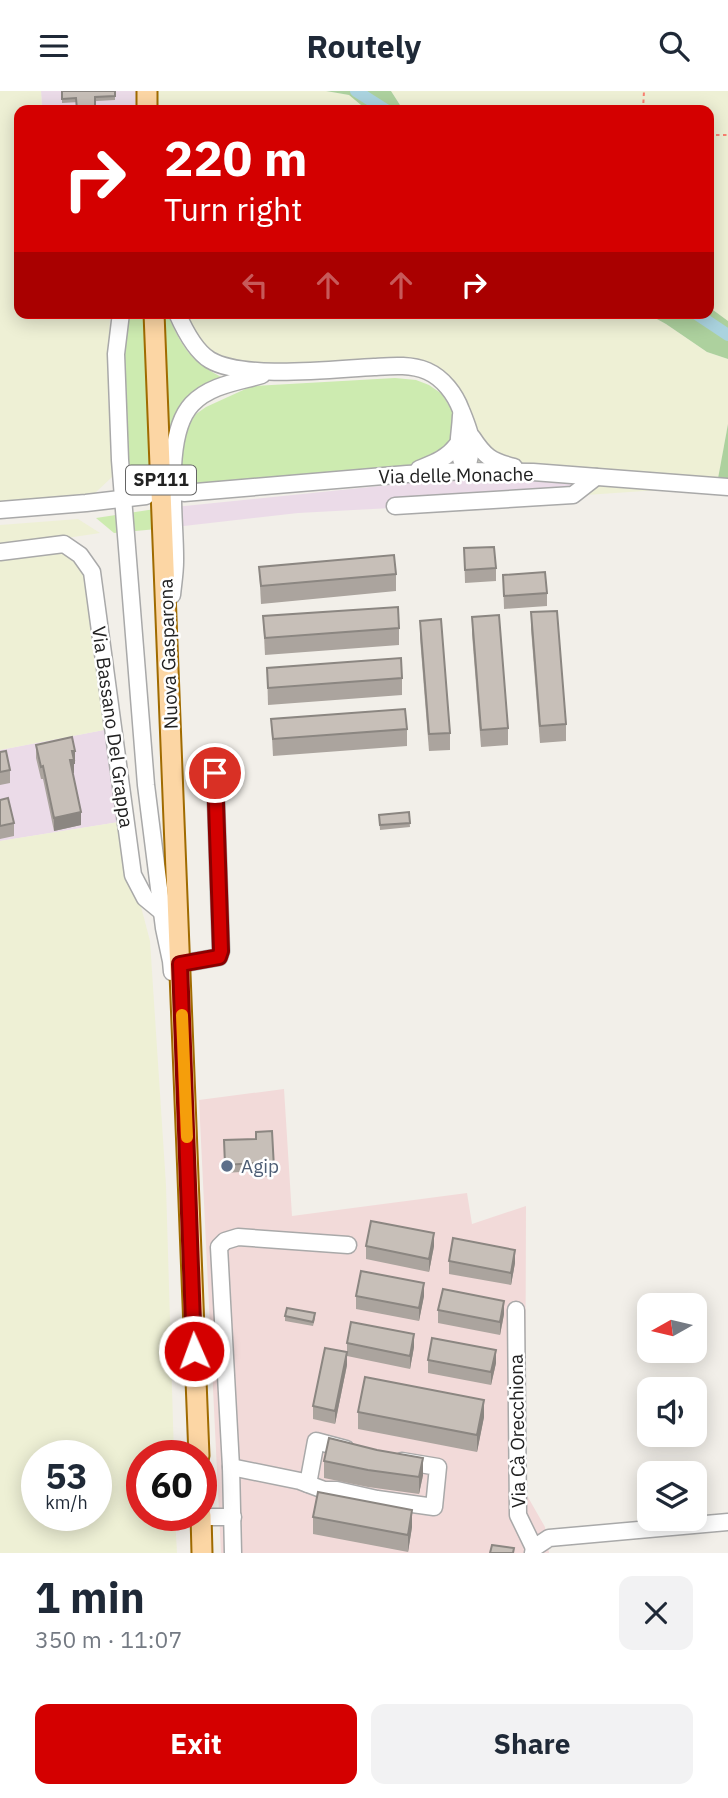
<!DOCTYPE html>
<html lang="en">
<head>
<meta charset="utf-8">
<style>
  :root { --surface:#fff; --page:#f2f2f3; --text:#1f2937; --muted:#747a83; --accent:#d40000 }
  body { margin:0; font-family:"IBM Plex Sans",sans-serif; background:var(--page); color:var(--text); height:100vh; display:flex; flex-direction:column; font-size:26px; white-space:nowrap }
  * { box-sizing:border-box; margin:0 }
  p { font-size:23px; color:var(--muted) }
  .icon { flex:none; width:38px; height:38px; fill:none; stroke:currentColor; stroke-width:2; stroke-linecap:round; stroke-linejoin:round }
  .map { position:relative; height:1462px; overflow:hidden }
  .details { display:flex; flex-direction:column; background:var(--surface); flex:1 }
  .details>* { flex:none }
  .hud { position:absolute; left:14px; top:14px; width:700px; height:214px; border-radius:14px; box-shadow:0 4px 18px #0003; background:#d40000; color:#fff; overflow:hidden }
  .needle { width:46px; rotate:262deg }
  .buttons { position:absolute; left:637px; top:1202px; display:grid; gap:14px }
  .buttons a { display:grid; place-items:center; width:70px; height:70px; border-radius:14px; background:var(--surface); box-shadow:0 4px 18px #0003; font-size:35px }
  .speed { position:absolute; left:21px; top:1349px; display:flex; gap:14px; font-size:35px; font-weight:700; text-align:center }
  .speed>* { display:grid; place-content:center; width:91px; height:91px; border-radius:50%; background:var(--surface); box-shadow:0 4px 18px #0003; line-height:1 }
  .speed small { font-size:18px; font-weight:400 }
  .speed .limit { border:10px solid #d22; background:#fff; color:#111 }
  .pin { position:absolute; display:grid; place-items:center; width:60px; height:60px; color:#fff; margin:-30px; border:4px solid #fff; border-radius:50%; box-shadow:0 2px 7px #0007 }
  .me { position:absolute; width:77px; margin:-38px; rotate:358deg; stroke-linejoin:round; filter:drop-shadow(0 0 5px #0008) }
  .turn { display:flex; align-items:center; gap:24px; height:147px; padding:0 35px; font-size:32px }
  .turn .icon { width:91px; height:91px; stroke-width:2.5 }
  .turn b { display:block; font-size:49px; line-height:60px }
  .lanes { display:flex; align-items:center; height:66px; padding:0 35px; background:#0003; justify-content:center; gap:35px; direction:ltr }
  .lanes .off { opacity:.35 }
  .round { display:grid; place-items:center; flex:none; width:74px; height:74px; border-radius:14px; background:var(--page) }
  .headline { display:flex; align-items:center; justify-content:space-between; height:119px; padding:0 35px }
  h1 { font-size:42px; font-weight:700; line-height:52px }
  .cta { display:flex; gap:14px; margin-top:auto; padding:14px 35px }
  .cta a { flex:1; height:80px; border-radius:14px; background:var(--accent); color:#fff; font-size:28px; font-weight:700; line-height:80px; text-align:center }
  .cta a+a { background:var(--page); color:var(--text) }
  header { display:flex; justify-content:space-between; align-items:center; height:91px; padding:0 35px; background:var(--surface); font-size:32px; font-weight:700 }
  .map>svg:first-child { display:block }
  .commercial { fill:#f2dad9 }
  .industrial { fill:#ebdbe8 }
  .farmland { fill:#eef0d5; fill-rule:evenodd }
  .grass { fill:#cdebb0 }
  .forest { fill:#add19e }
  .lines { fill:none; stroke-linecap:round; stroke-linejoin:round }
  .canal { stroke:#aad3df; stroke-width:12 }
  .minor-casing { stroke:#a9a9a9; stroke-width:19 }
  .major-casing { stroke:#a06b00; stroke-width:23 }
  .path { stroke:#fa8072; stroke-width:2; stroke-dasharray:3.5 3.5; stroke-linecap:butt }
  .minor { stroke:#fff; stroke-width:16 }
  .major { stroke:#fcd6a4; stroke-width:19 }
  .wall { fill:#aba49e }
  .shaded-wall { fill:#8b8681 }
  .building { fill:#c7bfb8; stroke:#8b8681; stroke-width:2 }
  .route-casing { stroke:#8a0000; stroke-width:18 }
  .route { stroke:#d40000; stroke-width:12 }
  .slow { stroke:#f59e0b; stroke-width:12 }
  .service-dot { fill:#5c6f8a; stroke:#fff; stroke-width:2.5 }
  .labels { text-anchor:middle; stroke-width:5; stroke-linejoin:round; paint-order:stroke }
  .shield { fill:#fff; stroke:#646464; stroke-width:2 }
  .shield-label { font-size:18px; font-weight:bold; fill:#222 }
  .street-label { font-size:19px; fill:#222; stroke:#fff }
  .service-label { font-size:19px; fill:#4e5e75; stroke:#fff; text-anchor:start }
</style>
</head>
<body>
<header><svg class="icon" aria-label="menu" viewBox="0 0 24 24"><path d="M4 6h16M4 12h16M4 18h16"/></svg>Routely<svg class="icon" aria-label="search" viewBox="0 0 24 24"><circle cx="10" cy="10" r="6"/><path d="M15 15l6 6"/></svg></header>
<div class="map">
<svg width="728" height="1462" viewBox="0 0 728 1462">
  <rect width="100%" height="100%" fill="#f2efe9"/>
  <!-- commercial -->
  <path class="commercial" d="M284,998L292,1125L467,1102L472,1133L526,1115L525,1401L545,1436L549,1462H221L199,1009Z"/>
  <!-- industrial -->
  <g class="industrial">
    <path d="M41,0H136V19H42Z"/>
    <path d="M477,385L571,391V405L503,411L298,422L175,436V416Z"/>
    <path d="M109,638L119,731L0,750V659Z"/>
  </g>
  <!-- farmland -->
  <g class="farmland">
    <path d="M0,0H41L42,19H19V222H110L108,302L112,386L95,402L0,413Z"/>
    <path d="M146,0H326L349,4L367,19H147Z"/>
    <path d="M391,0H728V230L709,216V19H408L400,14Z"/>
    <path d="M178,222H646L666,233L707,261L728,268V333L717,393L470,375L471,343L433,284L215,272Z"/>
    <path d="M571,391L659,399L571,405Z"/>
    <path d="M78,428L100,442L0,457V434Z"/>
    <path d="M63,459L81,471L90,488L109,638L0,659V467Z"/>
    <path d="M119,731L150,850L166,1094L174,1365H142V1424L175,1425L177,1462H0V750ZM37,1365H96V1424H37Z"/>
  </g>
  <!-- grass -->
  <g class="grass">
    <path d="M121,222H145L155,408L118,414Z"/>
    <path d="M155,222H167C184,262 194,274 234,292L201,307L166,383Z"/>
    <path d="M395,287L416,289L429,294L442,303L455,325L460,375L175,405L181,359L186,338L196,323L206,316L252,295Z"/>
    <path d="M155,418L157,438L114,442L96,427Z"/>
  </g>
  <!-- forest -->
  <g class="forest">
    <path d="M326,0H391L400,14L408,19H367L349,4Z"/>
    <path d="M709,216L728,230V268L707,261L666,233L646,222H709Z"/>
    <path d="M728,333V393H717Z"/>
  </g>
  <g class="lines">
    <!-- canal -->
    <g class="canal">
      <path d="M356,0L386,19"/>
      <path d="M695,222L728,244"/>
    </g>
    <defs>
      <g id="minor">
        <path d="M121,222L116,263L120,369L146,694L164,837L171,870L172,881"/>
        <path d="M177,222C184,238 195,260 210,269C244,289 334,278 374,276C391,275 410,273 427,280C443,287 455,303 461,319C472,346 475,352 466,380"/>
        <path d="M461,324C460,350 454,355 466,380"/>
        <path d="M472,346C485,366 491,370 514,376"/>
        <path d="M419,378C434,372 446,368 457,354"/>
        <path d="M184,402L407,383L466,380L533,381L728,396"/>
        <path d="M395,415L573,404L596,386"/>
        <path d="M0,419L86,412L146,405"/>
        <path d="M0,461L64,453L80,464L92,481L133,784L145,807L162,821"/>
        <path d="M172,504C173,493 175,482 175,471C176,429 162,345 192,313C210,294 238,291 262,284"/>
        <path d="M180,873L219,866L221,860L215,682"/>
        <path d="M516,1219L518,1424L534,1457"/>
        <path d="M231,1376L300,1390L324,1399H337L377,1408L434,1416L438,1376L402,1370"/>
        <path d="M308,1393L316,1350L346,1358"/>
        <path d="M201,1426H233"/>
        <path d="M233,1462L231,1376L219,1156L225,1150L238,1146L348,1154"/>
        <path d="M533,1462L534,1457L549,1447L728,1431"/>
      </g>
      <g id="major">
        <path d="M147,0V19"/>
        <path d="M154,222L199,1365"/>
        <path d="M201,1424L202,1462"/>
      </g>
    </defs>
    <!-- minor casing -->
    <use href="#minor" class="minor-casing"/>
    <!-- major casing -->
    <use href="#major" class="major-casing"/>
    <!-- path -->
    <g class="path">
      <path d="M643,19L644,0"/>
      <path d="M709,44H728"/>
    </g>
    <!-- minor -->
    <use href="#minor" class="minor"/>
    <!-- major -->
    <use href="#major" class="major"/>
  </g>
  <!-- wall -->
  <g class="wall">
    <path d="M62,0L115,5V9L62,12Z"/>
    <path d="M464,457L496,477V490L465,492Z"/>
    <path d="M259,476L396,483V500L261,513Z"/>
    <path d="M503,484L547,502V515L504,518Z"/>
    <path d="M531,521L566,633V650L540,652L531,538Z"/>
    <path d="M263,525L399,537V554L265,564Z"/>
    <path d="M472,526L508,637V654L481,656L472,543Z"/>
    <path d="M420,530L450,642V659L429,660L420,547Z"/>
    <path d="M267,577L402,587V604L268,614Z"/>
    <path d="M271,628L407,638V655L273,665Z"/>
    <path d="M36,654L75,673H74V682H73L81,734L54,740L43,688H41L36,667Z"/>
    <path d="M0,661L10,679V692L0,694Z"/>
    <path d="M0,709L14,732V745L0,748Z"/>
    <path d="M409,721L410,736L380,739L379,724Z"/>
    <path d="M272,1040L274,1085L257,1086V1080L225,1082L224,1049L256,1048Z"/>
    <path d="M366,1155H434L429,1181L366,1168Z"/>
    <path d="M449,1170L515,1172L511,1194L449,1183Z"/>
    <path d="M356,1205H424L419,1230L356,1218Z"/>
    <path d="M438,1219L504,1223L500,1244L438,1232Z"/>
    <path d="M285,1225L315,1227L313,1235L285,1230Z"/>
    <path d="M347,1252L414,1256L410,1278L347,1265Z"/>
    <path d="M428,1269L496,1272L491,1294L428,1282Z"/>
    <path d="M347,1274L335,1333L313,1328V1315Z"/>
    <path d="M358,1321L484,1326L477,1361L358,1338Z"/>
    <path d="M377,1359L423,1384L419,1403L368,1396L324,1387V1370Z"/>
    <path d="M313,1426L412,1436L408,1461L313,1443Z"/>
  </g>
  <!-- shaded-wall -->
  <g class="shaded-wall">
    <path d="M72,660H75V673H74V682H70V669Z"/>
    <path d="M81,721V734L54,740V727Z"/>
    <path d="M434,1142V1155L429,1181V1168Z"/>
    <path d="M515,1159V1172L511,1194V1182Z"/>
    <path d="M424,1192V1205L419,1230V1217Z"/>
    <path d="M504,1210V1223L500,1244V1231Z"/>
    <path d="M414,1243V1256L410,1278V1265Z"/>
    <path d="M496,1259V1272L491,1294V1281Z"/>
    <path d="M347,1261V1274L335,1333V1320Z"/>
    <path d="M484,1309V1326L477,1361V1344Z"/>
    <path d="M423,1367V1384L419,1403V1386Z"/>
    <path d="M412,1419V1436L408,1461V1444Z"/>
  </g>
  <!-- building -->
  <g class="building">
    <path d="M62,0H115V5L95,6V19H77L76,7L62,8Z"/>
    <path d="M494,456L496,477L465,479L464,457Z"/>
    <path d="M394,464L396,483L261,495L259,476Z"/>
    <path d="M545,481L547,502L504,505L503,484Z"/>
    <path d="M398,516L399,537L265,547L263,525Z"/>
    <path d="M557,520L566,633L540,635L531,521Z"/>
    <path d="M499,524L508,637L481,639L472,526Z"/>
    <path d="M441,528L450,642L429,643L420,530Z"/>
    <path d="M401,567L402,587L268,597L267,577Z"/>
    <path d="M405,618L407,638L273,648L271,628Z"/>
    <path d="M72,646L75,660H72L74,669H70L81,721L54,727L43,675L41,676L36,654Z"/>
    <path d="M6,660L10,679L0,681V661Z"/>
    <path d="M8,707L14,732L0,735V709Z"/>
    <path d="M409,721L410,732L380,734L379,724Z"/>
    <path d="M272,1040L274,1077L257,1078V1072L225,1074L224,1049L256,1048V1041Z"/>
    <path d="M371,1130L434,1142L429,1168L366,1155Z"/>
    <path d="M453,1147L515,1159L511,1182L449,1170Z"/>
    <path d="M361,1180L424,1192L419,1217L356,1205Z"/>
    <path d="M443,1198L504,1210L500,1231L438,1219Z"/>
    <path d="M287,1217L315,1222L313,1231L285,1225Z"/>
    <path d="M351,1231L414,1243L410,1265L347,1252Z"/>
    <path d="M432,1247L496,1259L491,1281L428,1269Z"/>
    <path d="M325,1257L347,1261L335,1320L313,1315Z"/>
    <path d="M365,1286L484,1309L477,1344L358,1321Z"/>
    <path d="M329,1347L377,1359L423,1367L419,1386L368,1379L324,1370Z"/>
    <path d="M318,1401L412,1419L408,1444L313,1426Z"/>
    <path d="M492,1454L514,1457L513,1462H490Z"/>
  </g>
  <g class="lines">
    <defs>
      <path id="route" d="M194,1260L180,873L219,866L221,860L215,682"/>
    </defs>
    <!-- route casing -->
    <use href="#route" class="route-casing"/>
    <!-- route -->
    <use href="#route" class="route"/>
    <!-- slow -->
    <path class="slow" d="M182,924L187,1046"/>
  </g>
  <!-- markers -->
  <circle class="service-dot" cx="227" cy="1075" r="7"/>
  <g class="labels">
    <!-- shield labels -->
    <rect class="shield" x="126" y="374.5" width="70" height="29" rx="5"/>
    <g class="shield-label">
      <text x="161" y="395">SP111</text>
    </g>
    <!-- street labels -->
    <g class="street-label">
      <text transform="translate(456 384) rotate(-1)" y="7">Via delle Monache</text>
      <text transform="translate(168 563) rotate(-92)" y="7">Nuova Gasparona</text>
      <text transform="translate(113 636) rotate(82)" y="7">Via Bassano Del Grappa</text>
      <text transform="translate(517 1340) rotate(-91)" y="7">Via Cà Orecchiona</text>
    </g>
    <!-- service labels -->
    <g class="service-label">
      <text x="241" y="1082">Agip</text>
    </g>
  </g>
</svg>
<div class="buttons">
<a><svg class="needle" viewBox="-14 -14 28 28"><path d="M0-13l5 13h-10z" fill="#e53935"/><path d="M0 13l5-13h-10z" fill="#747a83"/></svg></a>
<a><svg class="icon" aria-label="sound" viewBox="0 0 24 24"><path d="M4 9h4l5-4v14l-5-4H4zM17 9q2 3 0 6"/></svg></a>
<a><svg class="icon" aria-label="layers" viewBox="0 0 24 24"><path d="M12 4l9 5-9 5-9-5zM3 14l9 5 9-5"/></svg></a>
</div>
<div class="speed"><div>53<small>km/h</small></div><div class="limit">60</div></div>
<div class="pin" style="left:215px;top:682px;background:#d93025"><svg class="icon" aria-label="arrive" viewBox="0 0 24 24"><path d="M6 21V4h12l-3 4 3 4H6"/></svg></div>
<svg class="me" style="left:194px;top:1260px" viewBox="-20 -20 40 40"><circle r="17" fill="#d40000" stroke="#fff" stroke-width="3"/><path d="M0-11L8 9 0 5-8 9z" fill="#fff"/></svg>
<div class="hud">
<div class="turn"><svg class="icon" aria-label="right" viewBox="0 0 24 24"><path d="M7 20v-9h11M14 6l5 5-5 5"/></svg><div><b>220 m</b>Turn right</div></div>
<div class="lanes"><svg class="icon off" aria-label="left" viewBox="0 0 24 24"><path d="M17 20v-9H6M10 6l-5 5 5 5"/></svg><svg class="icon off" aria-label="ahead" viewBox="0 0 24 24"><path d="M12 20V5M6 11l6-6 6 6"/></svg><svg class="icon off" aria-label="ahead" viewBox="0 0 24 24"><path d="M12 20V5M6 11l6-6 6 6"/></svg><svg class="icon" aria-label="right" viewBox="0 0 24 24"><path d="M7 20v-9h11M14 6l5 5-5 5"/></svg></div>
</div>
</div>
<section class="details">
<div class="headline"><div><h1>1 min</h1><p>350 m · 11:07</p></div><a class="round"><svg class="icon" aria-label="close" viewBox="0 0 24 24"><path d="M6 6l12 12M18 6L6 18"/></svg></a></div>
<div class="cta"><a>Exit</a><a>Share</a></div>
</section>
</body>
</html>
